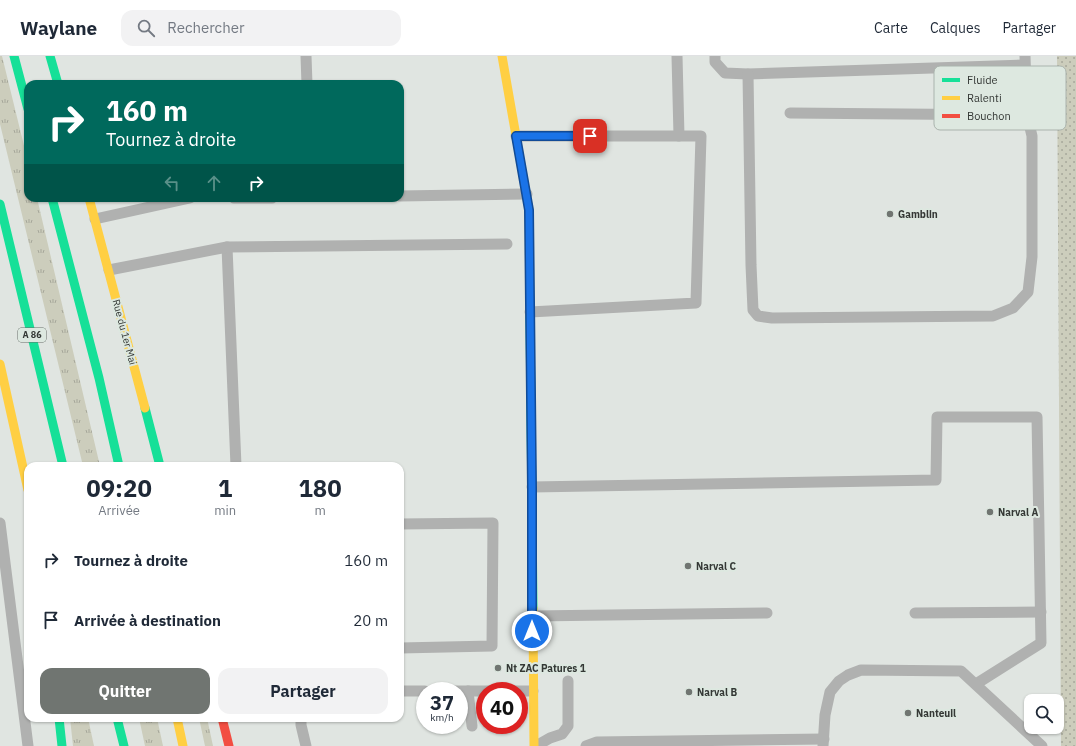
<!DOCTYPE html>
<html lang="fr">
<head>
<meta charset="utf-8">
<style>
  :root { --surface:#fff; --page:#f2f2f3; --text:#1f2937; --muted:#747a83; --line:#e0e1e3; --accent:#707571 }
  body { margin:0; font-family:"IBM Plex Sans",sans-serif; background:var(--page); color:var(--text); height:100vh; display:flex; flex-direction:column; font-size:15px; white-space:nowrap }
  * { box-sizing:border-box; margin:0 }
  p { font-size:13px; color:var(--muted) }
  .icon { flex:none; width:22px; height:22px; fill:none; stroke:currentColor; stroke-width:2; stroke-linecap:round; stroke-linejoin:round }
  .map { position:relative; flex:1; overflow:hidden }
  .side { position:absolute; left:24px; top:406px; width:380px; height:260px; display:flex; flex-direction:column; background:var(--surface); border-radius:12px; box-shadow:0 1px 3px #0004 }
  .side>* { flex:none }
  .guide { position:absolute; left:24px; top:24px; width:380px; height:122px; border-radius:12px; box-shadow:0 1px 3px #0004; background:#00695c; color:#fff; overflow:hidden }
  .fabs { position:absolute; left:1024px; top:638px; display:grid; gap:8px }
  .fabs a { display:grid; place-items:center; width:40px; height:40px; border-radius:8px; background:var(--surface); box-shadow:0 1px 3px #0004; font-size:20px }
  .speed { position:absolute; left:416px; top:626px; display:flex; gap:8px; font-size:20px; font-weight:700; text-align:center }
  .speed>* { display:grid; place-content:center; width:52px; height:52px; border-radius:50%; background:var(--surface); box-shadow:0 1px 3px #0004; line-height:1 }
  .speed small { font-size:10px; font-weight:400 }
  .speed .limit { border:6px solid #d22; background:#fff; color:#111 }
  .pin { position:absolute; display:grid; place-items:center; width:34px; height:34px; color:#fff; margin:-17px; border-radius:8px; box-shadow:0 2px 6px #0006 }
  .me { position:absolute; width:44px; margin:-22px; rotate:0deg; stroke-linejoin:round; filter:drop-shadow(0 0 3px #0008) }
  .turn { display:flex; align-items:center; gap:14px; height:84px; padding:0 16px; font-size:18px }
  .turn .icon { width:52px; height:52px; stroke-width:2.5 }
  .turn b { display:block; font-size:28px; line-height:34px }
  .lanes { display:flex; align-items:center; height:38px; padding:0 16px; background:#0003; justify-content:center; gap:20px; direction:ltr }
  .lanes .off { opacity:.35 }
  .eta { display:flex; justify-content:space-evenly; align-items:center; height:68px; text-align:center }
  .eta b { font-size:24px; font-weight:700; line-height:28px }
  .primary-button { display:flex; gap:8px; margin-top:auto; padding:8px 16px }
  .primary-button a { flex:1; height:46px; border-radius:12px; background:var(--accent); color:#fff; font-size:16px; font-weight:700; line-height:46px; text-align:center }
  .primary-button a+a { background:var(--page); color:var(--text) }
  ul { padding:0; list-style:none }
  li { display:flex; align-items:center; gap:12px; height:60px; padding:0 16px }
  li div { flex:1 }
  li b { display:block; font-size:15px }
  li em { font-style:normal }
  header { display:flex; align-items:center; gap:24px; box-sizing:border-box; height:56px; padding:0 20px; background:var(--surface); border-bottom:1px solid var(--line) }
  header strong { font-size:19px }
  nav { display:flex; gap:22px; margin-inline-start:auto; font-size:14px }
  .search { width:280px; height:36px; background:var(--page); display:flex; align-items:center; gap:10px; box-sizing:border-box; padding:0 14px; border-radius:12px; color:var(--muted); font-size:15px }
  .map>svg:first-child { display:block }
  .grass { fill:url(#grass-tufts) }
  .park { fill:url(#park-dots) }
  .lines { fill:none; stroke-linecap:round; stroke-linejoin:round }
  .lane { stroke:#b0b1b0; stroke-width:11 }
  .fast { stroke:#16e098; stroke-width:9 }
  .slow { stroke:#ffcf43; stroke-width:9 }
  .jam { stroke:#f24e42; stroke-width:9 }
  .route-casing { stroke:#114b97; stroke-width:10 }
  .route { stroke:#1a73e8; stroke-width:7 }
  .poi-dot { fill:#707571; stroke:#dde8e0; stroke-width:1.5 }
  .labels { text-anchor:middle; stroke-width:4; stroke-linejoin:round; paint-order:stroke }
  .shield { fill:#dde8e0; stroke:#676d68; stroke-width:1 }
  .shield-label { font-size:9px; font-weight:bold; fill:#343835 }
  .poi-label { font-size:10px; font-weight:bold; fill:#343835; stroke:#dde8e0; text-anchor:start }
  .street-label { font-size:10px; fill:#343835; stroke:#dde8e0 }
  .key { fill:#dde8e0; stroke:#aab3ad; stroke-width:1 }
  .key-label { font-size:11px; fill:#343835 }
</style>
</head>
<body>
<header>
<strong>Waylane</strong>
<div class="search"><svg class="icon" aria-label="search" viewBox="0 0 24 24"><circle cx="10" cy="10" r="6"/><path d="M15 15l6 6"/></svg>Rechercher</div>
<nav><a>Carte</a><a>Calques</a><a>Partager</a></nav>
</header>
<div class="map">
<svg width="1076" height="690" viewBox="0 0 1076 690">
  <defs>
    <pattern id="grass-tufts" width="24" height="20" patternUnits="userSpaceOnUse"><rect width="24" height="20" fill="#cccdbc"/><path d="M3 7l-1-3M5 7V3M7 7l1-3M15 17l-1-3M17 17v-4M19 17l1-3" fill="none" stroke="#a6a79a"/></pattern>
    <pattern id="park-dots" width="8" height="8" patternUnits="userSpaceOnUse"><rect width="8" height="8" fill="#cccdbc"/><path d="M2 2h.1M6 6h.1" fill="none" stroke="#a6a79a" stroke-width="1.8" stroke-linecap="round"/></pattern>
  </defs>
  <rect width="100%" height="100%" fill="#e0e5e1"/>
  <!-- grass -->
  <g class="grass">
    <path d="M0,0H2L28,106V142H37L100,410H83L0,68Z"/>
    <path d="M70,662H88L94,690H73Z"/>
    <path d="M139,662H157L163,690H145Z"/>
    <path d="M199,662H207L213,690H205Z"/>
  </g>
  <!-- park -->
  <path class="park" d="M1057,0H1076V690H1061Z"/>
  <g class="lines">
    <!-- lane -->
    <g class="lane">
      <path d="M306,0L307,28"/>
      <path d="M677,0L679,80"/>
      <path d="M715,0V6L725,17L748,18L1024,9"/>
      <path d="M748,18L751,209L753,254L758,260L772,262L993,260L1013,252L1028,236L1032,201V80L1027,59L1025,0"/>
      <path d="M790,57L1027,59"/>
      <path d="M516,80H701L696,247L530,256"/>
      <path d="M400,140L527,138"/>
      <path d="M234,142H272"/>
      <path d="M95,163L190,142"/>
      <path d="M227,191L236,410"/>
      <path d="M109,214L227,191L507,188"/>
      <path d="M532,431L936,424L937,361H1037L1041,587L976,628"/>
      <path d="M0,467L28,690"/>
      <path d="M400,468L493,467L492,590L400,592"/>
      <path d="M915,557L1041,556"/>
      <path d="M532,560L767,557"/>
      <path d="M400,635H425"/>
      <path d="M449,635H533"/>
      <path d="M468,635L472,670"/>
      <path d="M301,662V669L306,690"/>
      <path d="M536,690L550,682L562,678L568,670V625"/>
      <path d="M586,690L597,686L824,683"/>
      <path d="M823,690L825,659L830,636L839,625L848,619L861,614L961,615L1042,690"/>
    </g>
    <!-- fast -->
    <g class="fast">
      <path d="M14,0L28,53"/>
      <path d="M50,0L58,28"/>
      <path d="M52,142L99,322L119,410"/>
      <path d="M0,148L63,410"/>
      <path d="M530,260L533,552"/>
      <path d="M145,352L160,410"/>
      <path d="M59,662L62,690"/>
      <path d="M117,662L124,690"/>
    </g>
    <!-- slow -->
    <g class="slow">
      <path d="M502,0L529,154L530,260"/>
      <path d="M89,142L145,352"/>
      <path d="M0,308L28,434"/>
      <path d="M533,552L534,690"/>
      <path d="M177,662L183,690"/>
    </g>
    <!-- jam -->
    <path class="jam" d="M222,662L229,690"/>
  </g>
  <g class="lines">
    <defs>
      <path id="route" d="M532,575V432L529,154L516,80H590"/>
    </defs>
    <!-- route casing -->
    <use href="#route" class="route-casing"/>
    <!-- route -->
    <use href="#route" class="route"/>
  </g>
  <!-- markers -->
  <g class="poi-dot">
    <circle cx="890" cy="158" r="4"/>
    <circle cx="990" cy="456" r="4"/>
    <circle cx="688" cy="510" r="4"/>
    <circle cx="498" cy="612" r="4"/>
    <circle cx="689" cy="636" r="4"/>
    <circle cx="908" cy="657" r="4"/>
  </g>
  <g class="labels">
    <!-- shield labels -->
    <rect class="shield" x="18" y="272" width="28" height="14" rx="3"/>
    <g class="shield-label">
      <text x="32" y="282">A 86</text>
    </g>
    <!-- poi labels -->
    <g class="poi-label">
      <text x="898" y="162">Gamblin</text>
      <text x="998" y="460">Narval A</text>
      <text x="696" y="514">Narval C</text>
      <text x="506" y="616">Nt ZAC Patures 1</text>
      <text x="697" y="640">Narval B</text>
      <text x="916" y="661">Nanteuil</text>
    </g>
    <!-- street labels -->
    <g class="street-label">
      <text transform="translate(125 276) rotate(75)" y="4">Rue du 1er Mai</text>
    </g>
  </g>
  <!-- legend -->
  <rect x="934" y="10" width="132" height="64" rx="6" class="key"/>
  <rect x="942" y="22" width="18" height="4" fill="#16e098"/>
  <rect x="942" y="40" width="18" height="4" fill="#ffcf43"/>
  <rect x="942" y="58" width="18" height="4" fill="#f24e42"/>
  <g class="key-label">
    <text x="967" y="28">Fluide</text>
    <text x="967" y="46">Ralenti</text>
    <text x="967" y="64">Bouchon</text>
  </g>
</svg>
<div class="fabs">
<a><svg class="icon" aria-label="search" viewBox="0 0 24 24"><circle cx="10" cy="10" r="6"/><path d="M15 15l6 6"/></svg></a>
</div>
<div class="speed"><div>37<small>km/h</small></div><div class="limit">40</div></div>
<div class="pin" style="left:590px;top:80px;background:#d93025"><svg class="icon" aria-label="arrive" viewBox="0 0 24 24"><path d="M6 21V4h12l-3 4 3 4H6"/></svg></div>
<svg class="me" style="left:532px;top:575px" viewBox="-20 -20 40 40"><circle r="17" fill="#1a73e8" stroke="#fff" stroke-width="3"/><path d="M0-11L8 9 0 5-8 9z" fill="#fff"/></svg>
<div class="guide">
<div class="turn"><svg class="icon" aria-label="right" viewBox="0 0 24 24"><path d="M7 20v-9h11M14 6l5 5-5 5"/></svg><div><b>160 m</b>Tournez à droite</div></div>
<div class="lanes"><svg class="icon off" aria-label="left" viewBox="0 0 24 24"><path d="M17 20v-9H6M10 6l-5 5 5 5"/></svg><svg class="icon off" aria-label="ahead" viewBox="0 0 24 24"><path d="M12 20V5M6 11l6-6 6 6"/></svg><svg class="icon" aria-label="right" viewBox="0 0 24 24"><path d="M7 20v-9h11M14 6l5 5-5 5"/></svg></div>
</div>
<section class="side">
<div class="eta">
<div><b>09:20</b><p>Arrivée</p></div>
<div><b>1</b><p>min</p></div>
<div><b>180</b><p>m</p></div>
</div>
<ul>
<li><svg class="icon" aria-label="right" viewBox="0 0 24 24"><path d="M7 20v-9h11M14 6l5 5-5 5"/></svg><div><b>Tournez à droite</b></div><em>160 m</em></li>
<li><svg class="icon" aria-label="arrive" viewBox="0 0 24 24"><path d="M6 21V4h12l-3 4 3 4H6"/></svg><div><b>Arrivée à destination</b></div><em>20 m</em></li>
</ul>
<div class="primary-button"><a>Quitter</a><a>Partager</a></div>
</section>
</div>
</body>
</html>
